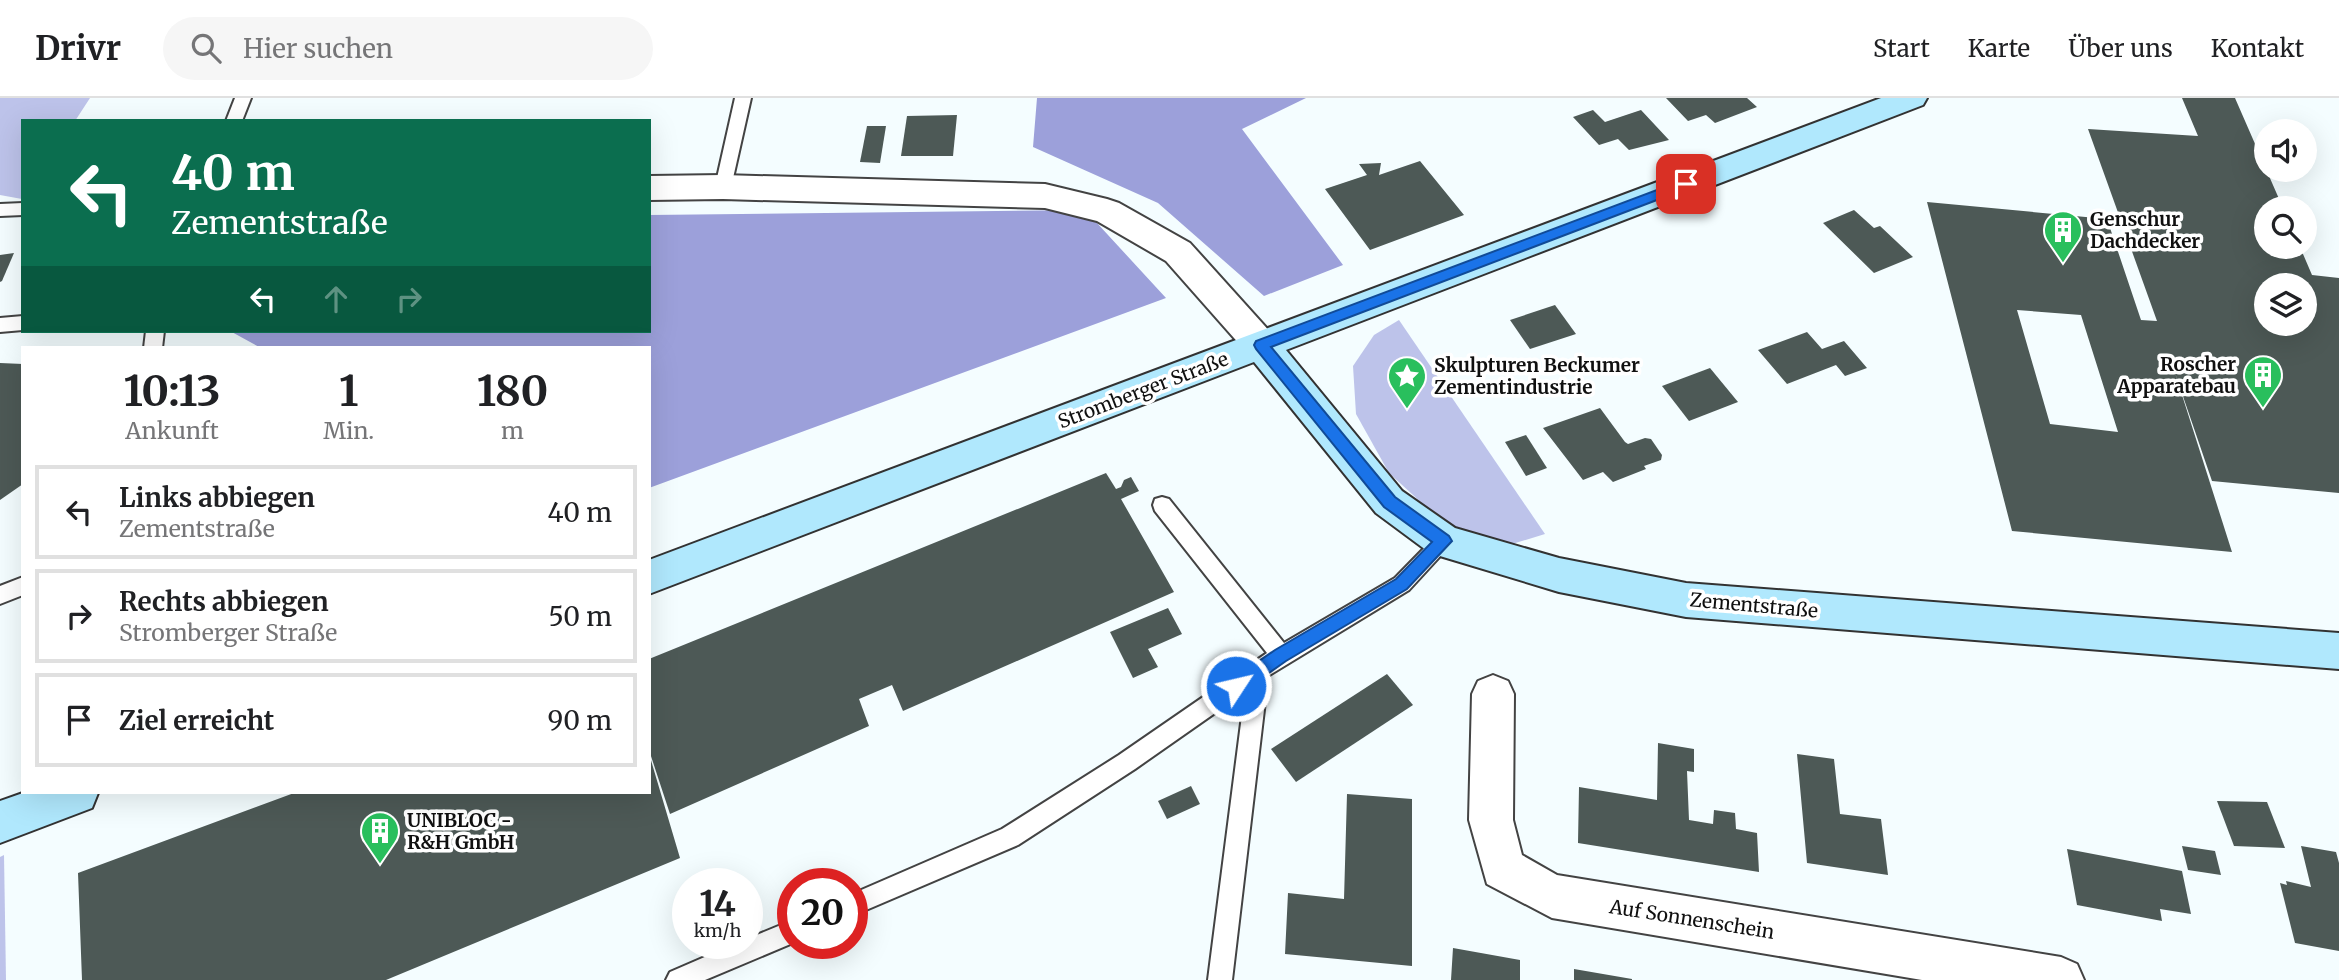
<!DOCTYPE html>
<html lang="de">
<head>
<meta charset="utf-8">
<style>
  :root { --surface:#fff; --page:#f6f6f6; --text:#202124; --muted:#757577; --line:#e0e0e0 }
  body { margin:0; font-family:Merriweather,serif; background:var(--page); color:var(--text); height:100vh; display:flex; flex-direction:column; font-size:26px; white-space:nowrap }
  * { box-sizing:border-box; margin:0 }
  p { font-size:23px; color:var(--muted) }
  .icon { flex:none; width:38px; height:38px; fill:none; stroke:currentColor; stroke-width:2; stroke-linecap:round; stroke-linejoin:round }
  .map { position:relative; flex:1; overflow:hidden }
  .side { position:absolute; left:21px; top:248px; width:630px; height:448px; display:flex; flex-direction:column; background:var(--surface); border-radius:0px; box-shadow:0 7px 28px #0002 }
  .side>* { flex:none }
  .hud { position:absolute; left:21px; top:21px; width:630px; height:214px; border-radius:0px; box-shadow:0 7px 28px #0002; background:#0b6e4f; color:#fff; overflow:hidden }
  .controls { position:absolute; left:2254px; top:21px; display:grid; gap:14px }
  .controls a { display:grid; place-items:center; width:63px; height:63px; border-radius:50%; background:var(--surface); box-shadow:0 7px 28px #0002; font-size:35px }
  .speed { position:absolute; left:672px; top:770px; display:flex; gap:14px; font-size:35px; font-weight:700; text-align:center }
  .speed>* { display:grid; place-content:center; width:91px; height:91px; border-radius:50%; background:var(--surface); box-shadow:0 7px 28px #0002; line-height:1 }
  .speed small { font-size:18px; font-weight:400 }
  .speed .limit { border:10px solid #d22; background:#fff; color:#111 }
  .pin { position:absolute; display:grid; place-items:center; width:60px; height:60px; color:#fff; margin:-30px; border-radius:14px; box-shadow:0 4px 10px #0006 }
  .me { position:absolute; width:77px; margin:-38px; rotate:55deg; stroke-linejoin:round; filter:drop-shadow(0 0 5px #0008) }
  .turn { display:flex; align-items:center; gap:24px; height:147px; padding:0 35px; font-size:32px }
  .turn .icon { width:91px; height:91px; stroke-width:2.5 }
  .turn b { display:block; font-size:49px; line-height:60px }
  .lanes { display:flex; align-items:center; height:66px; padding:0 35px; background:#0003; justify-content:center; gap:35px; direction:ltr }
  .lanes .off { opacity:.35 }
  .eta { display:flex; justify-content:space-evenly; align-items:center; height:119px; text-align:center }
  .eta b { font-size:42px; font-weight:700; line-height:49px }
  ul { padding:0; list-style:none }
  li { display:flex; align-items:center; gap:21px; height:94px; margin:0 14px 10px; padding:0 21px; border:4px solid var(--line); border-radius:0px }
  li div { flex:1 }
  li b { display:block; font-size:26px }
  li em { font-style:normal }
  header { display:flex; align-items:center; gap:42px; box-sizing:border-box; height:98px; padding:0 35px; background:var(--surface); border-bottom:2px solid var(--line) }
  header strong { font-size:33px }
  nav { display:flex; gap:38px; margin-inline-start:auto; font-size:24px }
  .search { width:490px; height:63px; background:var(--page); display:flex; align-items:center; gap:18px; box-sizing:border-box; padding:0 24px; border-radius:38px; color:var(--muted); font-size:26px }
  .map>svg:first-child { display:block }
  .green { fill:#bdc3ea }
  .forest { fill:#9ca0da }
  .building { fill:#4d5956; fill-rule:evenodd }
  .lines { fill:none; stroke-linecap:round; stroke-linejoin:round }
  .lane-casing { stroke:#434343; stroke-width:4 }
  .street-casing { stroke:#434343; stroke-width:4 }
  .secondary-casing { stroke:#323232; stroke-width:4 }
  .lane { fill:#fff; fill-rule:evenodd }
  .street { fill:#fff; fill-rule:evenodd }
  .secondary { fill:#b0e8fd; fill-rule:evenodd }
  .route { fill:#1a73e8; stroke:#114b97; stroke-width:2 }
  .labels { text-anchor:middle; stroke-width:7; stroke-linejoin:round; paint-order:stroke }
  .poi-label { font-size:19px; font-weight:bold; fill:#101010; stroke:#fff; text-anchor:start }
  .street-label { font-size:19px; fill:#101010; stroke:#fff }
</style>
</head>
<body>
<header>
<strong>Drivr</strong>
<div class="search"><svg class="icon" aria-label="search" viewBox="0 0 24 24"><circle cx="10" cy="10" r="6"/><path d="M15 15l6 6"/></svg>Hier suchen</div>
<nav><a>Start</a><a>Karte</a><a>Über uns</a><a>Kontakt</a></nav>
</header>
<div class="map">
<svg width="2339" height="882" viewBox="0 0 2339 882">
  <rect width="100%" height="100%" fill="#f4fdff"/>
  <!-- green -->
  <g class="green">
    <path d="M0,0H90L75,23H23L22,101L0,97Z"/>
    <path d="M1399,222L1545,436L1499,450L1448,429L1389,375L1356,316L1353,268L1374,237Z"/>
    <path d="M4,757L6,882H0V759Z"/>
  </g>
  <!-- forest -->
  <g class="forest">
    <path d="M1037,0H1306L1242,31L1343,167L1264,198L1158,105L1033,49Z"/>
    <path d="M1085,112L1166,200L649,390V250H261L230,233H649V117Z"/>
  </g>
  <!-- building -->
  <g class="building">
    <path d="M1666,0H1747L1757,9L1715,25L1706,17L1688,23Z"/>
    <path d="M2182,0H2235L2283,110H2266V149H2300L2312,177L2339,180V395L2212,383L2175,275L2232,454L2012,433L1927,104L2107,121L2141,222L2157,223L2088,31L2198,38ZM2266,187H2305V226H2266ZM2017,212L2081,217L2118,334L2050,326Z"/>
    <path d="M1593,12L1605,24L1641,12L1669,42L1629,52L1618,41L1599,47L1573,19Z"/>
    <path d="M957,17L953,58H901L907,18Z"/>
    <path d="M867,28H886L880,65L860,64Z"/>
    <path d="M1420,63L1464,117L1370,152L1325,91L1367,77L1359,66L1381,65L1379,77Z"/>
    <path d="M1854,112L1874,130L1880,128L1913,159L1874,175L1823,125Z"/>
    <path d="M14,155L2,183L0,184V157Z"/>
    <path d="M1555,207L1576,236L1530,251L1510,222Z"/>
    <path d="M1807,234L1822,251L1844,243L1867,270L1845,278L1836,267L1787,286L1758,252Z"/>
    <path d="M0,265L23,266V386L0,402Z"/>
    <path d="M1710,270L1738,304L1689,323L1662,288Z"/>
    <path d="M1600,310L1625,344L1628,346L1645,340L1651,341L1662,357L1661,362L1644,368L1646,371L1613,384L1603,374L1583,382L1543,330Z"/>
    <path d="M1526,337L1547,370L1526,378L1505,344Z"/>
    <path d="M1106,375L1116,391L1121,389L1124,382L1131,379L1139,393L1121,401L1174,494L903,613L892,587L859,601L869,628L670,716L649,652V561Z"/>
    <path d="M1168,510L1182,536L1148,551L1158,569L1133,580L1110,534Z"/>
    <path d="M1387,576L1413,607L1296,684L1271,651Z"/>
    <path d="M1658,645L1694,651V674L1687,673L1689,722L1713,726L1714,712L1735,715L1736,731L1757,735L1759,774L1578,745L1579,689L1657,702Z"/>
    <path d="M1797,656L1834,661L1840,716L1881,721L1888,777L1807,765Z"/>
    <path d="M650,659L680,760L386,882H82L78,775L294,695H649Z"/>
    <path d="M1191,688L1200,706L1167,721L1158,703Z"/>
    <path d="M1347,696L1412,701V868L1285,856L1288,795L1344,801Z"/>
    <path d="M2217,703L2267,704L2285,750L2234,748Z"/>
    <path d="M2182,748L2215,753L2221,777L2188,772Z"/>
    <path d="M2301,748L2336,754L2339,765V853L2295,845L2280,785L2287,787L2286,783L2311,789Z"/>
    <path d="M2067,751L2182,773L2191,816L2160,811L2162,823L2077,807Z"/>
    <path d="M1453,850L1520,862V882H1451Z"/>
    <path d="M1574,871L1632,881V882H1574Z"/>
  </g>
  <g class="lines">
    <defs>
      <g id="lane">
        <path d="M235,0H251L242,23H226Z"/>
        <path d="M735,0H751L731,89L723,95L715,89Z"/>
        <path d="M23,105V117L0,118V106Z"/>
        <path d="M23,218V232L0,234V220Z"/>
        <path d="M146,233H164L162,250H144Z"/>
        <path d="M1162,399L1169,401L1284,545L1395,480L1437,437L1444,435L1451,437L1454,443L1409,492L1268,578L1232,882H1208L1245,594L1135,671L1018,747L852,818V796L1002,731L1119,657L1267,555L1155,413L1153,407L1155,401Z"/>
        <path d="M23,479V497L0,506V488Z"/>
        <path d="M793,822V845L705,882H666L670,874L737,845H747V841Z"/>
      </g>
      <g id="street">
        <path d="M723,77L1045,86L1107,101L1119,105L1190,145L1273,237L1279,247L1273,257L1261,261L1249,257L1166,163L1097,123L1045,110L723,101L649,102V78Z"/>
        <path d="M1493,577L1508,583L1514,596L1513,722L1522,757L1557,777L2061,859L2077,866L2084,882H1922L1552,820L1487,786L1469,722L1472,596L1478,583Z"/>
      </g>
      <g id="secondary">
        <path d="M1881,0H1927L1923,7L1286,252L1402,393L1455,430L1559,460L1686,485L2339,535V571L1686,519L1559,494L1430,455L1376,415L1254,264L649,496V462Z"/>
        <path d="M23,695H98L92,710L0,745V703Z"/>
      </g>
    </defs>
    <!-- lane casing -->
    <use href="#lane" class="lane-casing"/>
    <!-- street casing -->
    <use href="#street" class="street-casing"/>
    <!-- secondary casing -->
    <use href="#secondary" class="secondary-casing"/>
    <!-- lane -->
    <use href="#lane" class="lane"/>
    <!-- street -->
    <use href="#street" class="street"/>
    <!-- secondary -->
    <use href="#secondary" class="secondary"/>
  </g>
  <!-- route -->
  <path class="route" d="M1686,81L1691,82V89L1271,249L1395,399L1449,438L1452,443L1407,491L1286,563L1242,594L1236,596L1230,594L1228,588L1230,583L1275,552L1396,481L1432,444L1384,409L1256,251L1254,247L1256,243Z"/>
  <!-- icons -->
  <defs>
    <symbol id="building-pin" viewBox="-11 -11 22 30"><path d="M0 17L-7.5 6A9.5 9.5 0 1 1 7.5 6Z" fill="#29bf5d" stroke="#fff"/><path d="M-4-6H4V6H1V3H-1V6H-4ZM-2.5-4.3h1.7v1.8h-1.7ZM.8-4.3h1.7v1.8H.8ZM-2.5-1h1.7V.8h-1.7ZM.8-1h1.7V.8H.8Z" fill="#fff"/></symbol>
    <symbol id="sight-pin" viewBox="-11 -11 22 30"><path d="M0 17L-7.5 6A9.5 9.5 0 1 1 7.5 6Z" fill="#29bf5d" stroke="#fff"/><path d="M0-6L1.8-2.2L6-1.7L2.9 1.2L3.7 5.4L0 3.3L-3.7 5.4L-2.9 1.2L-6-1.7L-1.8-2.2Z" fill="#fff"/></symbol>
  </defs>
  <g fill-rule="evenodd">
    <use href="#building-pin" x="2041" y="110" width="44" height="60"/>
    <use href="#building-pin" x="2241" y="255" width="44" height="60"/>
    <use href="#sight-pin" x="1385" y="256" width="44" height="60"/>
    <use href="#building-pin" x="358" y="711" width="44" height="60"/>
  </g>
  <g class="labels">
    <!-- poi labels -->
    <g class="poi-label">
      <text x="2090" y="128">Genschur<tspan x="2090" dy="22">Dachdecker</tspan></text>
      <text x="2236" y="273" text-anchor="end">Roscher<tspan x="2236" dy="22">Apparatebau</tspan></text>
      <text x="1434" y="274">Skulpturen Beckumer<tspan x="1434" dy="22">Zementindustrie</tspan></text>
      <text x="407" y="729">UNIBLOC -<tspan x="407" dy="22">R&amp;H GmbH</tspan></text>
    </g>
    <!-- street labels -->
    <g class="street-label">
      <text transform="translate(1143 292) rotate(-21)" y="7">Stromberger Straße</text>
      <text transform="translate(1754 507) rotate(5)" y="7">Zementstraße</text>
      <text transform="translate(1692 821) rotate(9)" y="7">Auf Sonnenschein</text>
    </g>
  </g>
</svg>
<div class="controls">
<a><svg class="icon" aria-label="sound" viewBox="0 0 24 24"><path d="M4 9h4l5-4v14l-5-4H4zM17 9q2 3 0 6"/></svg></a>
<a><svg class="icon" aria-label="search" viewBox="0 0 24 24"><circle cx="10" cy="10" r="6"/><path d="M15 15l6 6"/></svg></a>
<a><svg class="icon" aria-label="layers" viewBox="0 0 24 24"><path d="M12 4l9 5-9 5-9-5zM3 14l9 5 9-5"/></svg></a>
</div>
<div class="speed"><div>14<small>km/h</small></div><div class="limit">20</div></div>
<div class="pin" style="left:1686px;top:86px;background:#d93025"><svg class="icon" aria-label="arrive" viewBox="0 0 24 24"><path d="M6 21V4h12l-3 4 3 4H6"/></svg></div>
<svg class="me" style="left:1236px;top:588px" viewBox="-20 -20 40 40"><circle r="17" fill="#1a73e8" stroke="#fff" stroke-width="3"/><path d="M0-11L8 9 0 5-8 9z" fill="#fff"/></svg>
<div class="hud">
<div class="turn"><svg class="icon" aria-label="left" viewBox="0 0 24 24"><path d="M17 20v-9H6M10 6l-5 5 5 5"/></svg><div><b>40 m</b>Zementstraße</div></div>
<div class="lanes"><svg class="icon" aria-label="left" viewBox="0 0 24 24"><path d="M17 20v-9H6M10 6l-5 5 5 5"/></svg><svg class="icon off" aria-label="ahead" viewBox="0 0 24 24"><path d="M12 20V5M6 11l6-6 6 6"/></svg><svg class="icon off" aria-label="right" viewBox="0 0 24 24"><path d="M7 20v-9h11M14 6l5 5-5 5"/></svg></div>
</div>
<section class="side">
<div class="eta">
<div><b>10:13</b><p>Ankunft</p></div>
<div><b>1</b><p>Min.</p></div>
<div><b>180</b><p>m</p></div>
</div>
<ul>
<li><svg class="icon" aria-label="left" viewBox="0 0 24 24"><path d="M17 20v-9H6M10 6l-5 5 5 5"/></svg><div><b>Links abbiegen</b><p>Zementstraße</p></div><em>40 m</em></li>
<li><svg class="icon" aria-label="right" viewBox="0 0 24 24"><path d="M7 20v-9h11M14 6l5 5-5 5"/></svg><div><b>Rechts abbiegen</b><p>Stromberger Straße</p></div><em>50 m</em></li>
<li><svg class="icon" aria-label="arrive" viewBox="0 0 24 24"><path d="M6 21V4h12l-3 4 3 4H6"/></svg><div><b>Ziel erreicht</b></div><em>90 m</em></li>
</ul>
</section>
</div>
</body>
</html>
